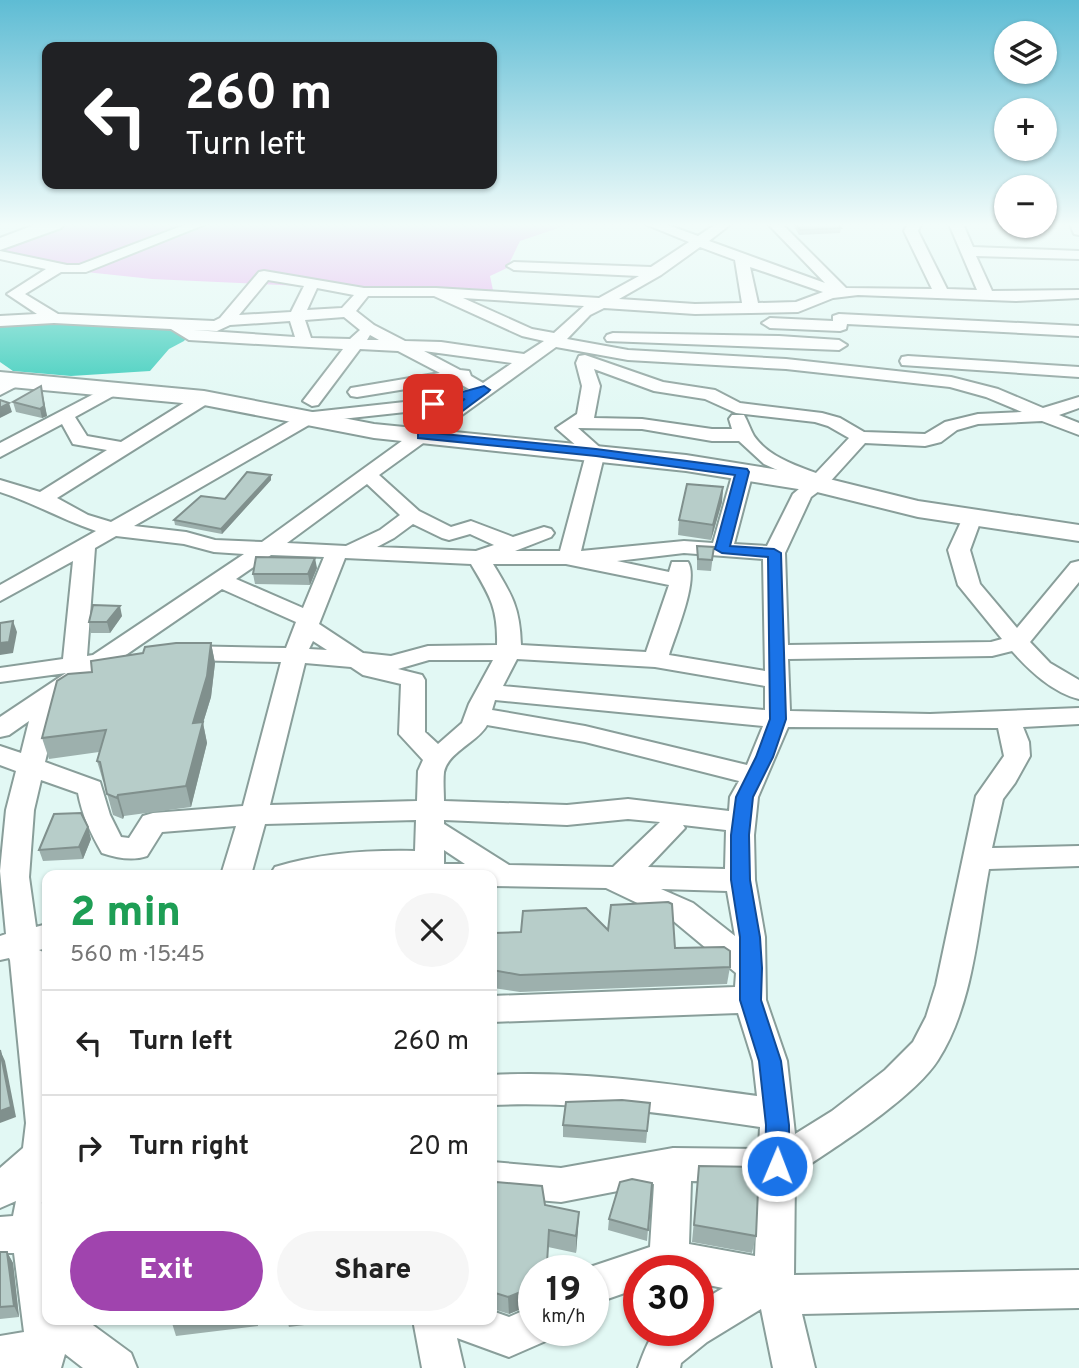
<!DOCTYPE html>
<html lang="en">
<head>
<meta charset="utf-8">
<style>
  :root { --surface:#fff; --page:#f6f6f6; --text:#222; --muted:#767676; --line:#e0e0e0; --accent:#a044ae }
  body { margin:0; font-family:Overpass,sans-serif; background:var(--page); color:var(--text); height:100vh; display:flex; flex-direction:column; font-size:26px; white-space:nowrap }
  * { box-sizing:border-box; margin:0 }
  p { font-size:23px; color:var(--muted) }
  .icon { flex:none; width:38px; height:38px; fill:none; stroke:currentColor; stroke-width:2; stroke-linecap:round; stroke-linejoin:round }
  .map { position:relative; flex:1; overflow:hidden }
  .panel { position:absolute; left:42px; top:870px; width:455px; height:455px; display:flex; flex-direction:column; background:var(--surface); border-radius:14px; box-shadow:0 2px 5px #0004 }
  .panel>* { flex:none }
  .guide { position:absolute; left:42px; top:42px; width:455px; height:147px; border-radius:14px; box-shadow:0 2px 5px #0004; background:#202124; color:#fff; overflow:hidden }
  .fabs { position:absolute; left:994px; top:21px; display:grid; gap:14px }
  .fabs a { display:grid; place-items:center; width:63px; height:63px; border-radius:50%; background:var(--surface); box-shadow:0 2px 5px #0004; font-size:35px }
  .speed { position:absolute; left:518px; top:1255px; display:flex; gap:14px; font-size:35px; font-weight:700; text-align:center }
  .speed>* { display:grid; place-content:center; width:91px; height:91px; border-radius:50%; background:var(--surface); box-shadow:0 2px 5px #0004; line-height:1 }
  .speed small { font-size:18px; font-weight:400 }
  .speed .limit { border:10px solid #d22; background:#fff; color:#111 }
  .pin { position:absolute; display:grid; place-items:center; width:60px; height:60px; color:#fff; margin:-30px; border-radius:14px; box-shadow:0 4px 10px #0006 }
  .me { position:absolute; width:77px; margin:-38px; rotate:1deg; stroke-linejoin:round; filter:drop-shadow(0 0 5px #0008) }
  .turn { display:flex; align-items:center; gap:24px; height:147px; padding:0 28px; font-size:32px }
  .turn .icon { width:91px; height:91px; stroke-width:2.5 }
  .turn b { display:block; font-size:49px; line-height:60px }
  .round { display:grid; place-items:center; flex:none; width:74px; height:74px; border-radius:37px; background:var(--page) }
  .head { display:flex; align-items:center; justify-content:space-between; height:119px; padding:0 28px }
  h1 { font-size:42px; font-weight:800; line-height:52px; color:#1e9e55 }
  .button { display:flex; gap:14px; margin-top:auto; padding:14px 28px }
  .button a { flex:1; height:80px; border-radius:42px; background:var(--accent); color:#fff; font-size:28px; font-weight:800; line-height:80px; text-align:center }
  .button a+a { background:var(--page); color:var(--text) }
  ul { padding:0; list-style:none }
  li { display:flex; align-items:center; gap:21px; height:105px; padding:0 28px; border-top:2px solid var(--line) }
  li div { flex:1 }
  li b { display:block; font-size:26px }
  li em { font-style:normal }
  .map>svg:first-child { display:block }
  .forest { fill:#e6a5ef }
  .water { fill:#2fc9b7 }
  .lines { fill:none; stroke-linecap:round; stroke-linejoin:round }
  .street-casing { stroke:#899e9a; stroke-width:4 }
  .secondary-casing { stroke:#899e9a; stroke-width:4 }
  .street { fill:#fff; fill-rule:evenodd }
  .secondary { fill:#fff; fill-rule:evenodd }
  .wall { fill:#9db0ad }
  .shaded-wall { fill:#80908d }
  .building { fill:#b7cdc9; stroke:#80908d; stroke-width:2 }
  .route { fill:#1a73e8; stroke:#114b97; stroke-width:2 }
</style>
</head>
<body>
<div class="map">
<svg width="1079" height="1368" viewBox="0 0 1079 1368">
  <rect width="100%" height="100%" fill="#e2f8f4"/>
  <!-- forest -->
  <path class="forest" d="M66,224H570L520,241L507,268L490,276L494,295L152,279L29,266L0,249Z"/>
  <!-- water -->
  <path class="water" d="M118,322L156,324L189,335L184,341L169,349L150,371L71,376L13,371L0,362V326Z"/>
  <g class="lines">
    <defs>
      <g id="street">
        <path d="M187,224H206L86,272H61L25,294L58,314L214,321L220,318L259,272L264,271L364,288H436L599,298L639,276L514,270L507,266L514,262L651,267L689,242L645,224H665L698,236L716,224H731L709,241L825,283L768,224H782L846,288L932,289L904,231L908,224H921L918,231L947,289L977,290L949,224H963L973,247L1079,251V259L976,256L992,291L1079,290V298L1016,301L858,295L833,298L798,312L695,314L604,308L590,315L567,339L628,350L786,359L951,377L998,389L1043,408L1079,397V408L1059,415L1079,423V435L1042,421L978,424L957,430L941,442L925,446L865,443L827,485L811,497L785,553L788,645L991,642L1002,639L958,585L948,550L965,513H979L982,517L970,550L980,584L1017,628L1071,563L1079,561V582L1030,642L1050,663L1079,680V699C1052,692 1030,671 1012,651L992,656L788,659L790,711L930,714L1079,708V724L1023,727L1029,742L1030,756L1015,783L1003,799L992,848L1079,846V866L989,869C977,933 973,1005 938,1060C913,1099 834,1148 795,1174L794,1275L1079,1270V1308L802,1314L815,1368H773L761,1309L707,1342L681,1363L680,1368H638C654,1324 654,1330 698,1330V1303L723,1288L698,1283V1270H639V1288L593,1304V1270H581L650,1247L654,1184L561,1202L492,1196V1162L561,1168L673,1148L759,1149L760,1127C671,1114 583,1101 492,1105V1075C581,1070 669,1084 757,1096L753,1061L738,1013L492,1022V996L735,987L736,973L671,919L606,888L492,886V875H414L415,871L270,875L275,867C321,853 367,850 415,851L416,820L265,824L251,875H221L236,826L162,832L147,856C132,861 117,858 102,853C91,834 82,815 78,793L41,780L34,810L29,877L36,927L47,924V948L39,950L47,954V979L43,978L47,1004V1320H86L131,1353L137,1368H83L65,1354L61,1368H0V1336L24,1332L14,1253H0V1217L13,1216L16,1201L0,1208V1168L23,1148L26,1123L10,960L9,958L0,960V936L6,934L0,871L6,810L16,771L0,765V746L21,753L29,721L9,735L0,737V717L66,673L0,682V668L63,659L73,561L0,601V585L96,531C63,520 34,503 0,492V480L40,492L107,450L73,444L62,424L0,457V443L109,386L118,391L115,395L75,417L87,436L121,442L198,394H210L213,398L210,402L57,498L88,515L111,522L304,413L432,399L469,389L455,381L357,397L351,396L348,392L351,388L357,387L440,373L398,351L360,349L318,405L312,406L303,401L343,349L189,340L171,329L54,323L0,326V316L37,314L7,294L46,269L0,259V251L67,265H79ZM700,247L735,260L742,303L695,304L619,299L661,275ZM750,267L823,292L796,302L758,303ZM268,280L304,286L291,312L239,315ZM317,288L354,295L342,308L307,310ZM368,296H434L522,336L544,341L524,354L441,342L405,341L374,325L356,311ZM463,298L584,306L554,333L532,329ZM344,317L360,330L350,339L311,338L305,320ZM290,321L295,337L193,330L217,331L230,325ZM370,335L379,340H367ZM556,347L628,360L786,369L950,387L986,397L1022,412L978,414L945,422L925,434L864,432L840,418L822,413L740,403L715,390L663,382L585,355L579,356L576,363L582,386L577,414L556,428L586,454L560,551H515L551,537L554,533L551,529L544,527L513,537L471,521L451,527L419,511L379,475ZM424,351L512,363L483,383L471,376L469,371L460,370ZM594,369L654,391L705,399L736,413L815,422L828,426L849,438L816,473C794,465 768,456 754,436C750,429 748,422 744,415H732L729,419L732,429H712L642,419L594,418L600,386ZM453,404L262,542L215,540L186,532L134,526L314,422L433,409ZM578,428L642,429L712,441H739L764,464L806,483L793,494L767,546L734,544L753,472L743,466L733,472L713,543L684,541L581,551L605,452ZM367,484L400,515L380,530L346,546L287,543ZM413,524L442,538L449,540L470,534L494,545L476,551L377,547L394,538ZM116,536L184,544L214,552L244,554L93,655L87,656L95,548ZM684,553L763,559L765,671L669,655C675,635 699,580 688,562H672L669,572L617,561ZM271,555L324,557L303,608L236,579ZM345,558L471,564C490,596 498,608 497,645L428,646L391,656L363,653L319,624ZM493,564H566L669,585L646,652L521,645C520,608 512,595 493,564ZM222,589L296,622L286,648L181,646L173,648L169,653L173,658L181,660L281,662L243,806L153,813L143,816L129,838L121,837L110,815L100,782L45,762L60,700ZM313,641L327,650L309,649ZM517,659L655,667L765,686V710L503,686ZM429,660H493L469,704L462,723L438,744L425,732V680L422,675L398,669ZM305,663L351,667L363,675L401,684L399,734L423,760L418,771L417,801L270,805ZM495,700L763,726L747,765L585,726L492,710ZM487,725L585,742L739,781L730,797L729,811L628,799L567,805L444,801C444,792 443,781 444,772C448,752 478,742 487,725ZM788,727L998,728L1004,756L976,796L936,985L926,1017L913,1042L885,1070L832,1111L795,1134L787,1061L766,1000L765,937L755,880L754,835L758,797ZM628,819L660,822L613,867L509,865L444,824V820L567,825ZM683,825L726,830L725,869L648,867L685,828ZM444,850L465,864H444ZM661,889L727,891L735,936L693,903ZM691,1181L758,1182L755,1256L689,1244Z"/>
        <path d="M1070,224H1079V235L1074,234Z"/>
        <path d="M839,314L1079,326V336L847,324L846,329L840,331L770,328L762,323L770,318L833,321V316Z"/>
        <path d="M613,333L779,336L839,340L847,345L839,350L607,341L605,338L607,335Z"/>
        <path d="M908,356L1079,367V377L902,365L900,361L902,357Z"/>
        <path d="M18,376L24,377L27,381L0,395V383Z"/>
        <path d="M534,1306V1330H552L548,1340L509,1357L457,1338L464,1368H422L413,1320H492V1311L509,1317Z"/>
      </g>
      <g id="secondary">
        <path d="M37,224H64L61,228L0,250V238Z"/>
        <path d="M0,372L204,391L374,424L686,455L817,476L918,501L1079,525V541L918,517L817,492L686,471L374,438L204,405L0,386Z"/>
      </g>
    </defs>
    <!-- street casing -->
    <use href="#street" class="street-casing"/>
    <!-- secondary casing -->
    <use href="#secondary" class="secondary-casing"/>
    <!-- street -->
    <use href="#street" class="street"/>
    <!-- secondary -->
    <use href="#secondary" class="secondary"/>
  </g>
  <!-- wall -->
  <g class="wall">
    <path d="M793,224H838L841,228L840,233L799,235Z"/>
    <path d="M41,386L47,416L42,418L16,412L13,402Z"/>
    <path d="M271,475V480L222,534L175,525L174,520L225,499Z"/>
    <path d="M723,487L722,502L711,540L678,535L679,520Z"/>
    <path d="M697,546L714,547L711,571L697,570Z"/>
    <path d="M317,568L310,585L255,584L253,574Z"/>
    <path d="M122,616L110,633H91L89,622Z"/>
    <path d="M211,643L215,663L211,697L203,723L207,743L191,807L124,816L123,819L113,815L104,782L103,781L97,761L99,752L49,759L42,738L92,672Z"/>
    <path d="M91,839L83,859L43,861L39,850Z"/>
    <path d="M608,930L675,948L730,967L727,984L520,992L493,988L492,970Z"/>
    <path d="M650,1103L646,1143L563,1137V1125Z"/>
    <path d="M47,1166V1211L43,1202Z"/>
    <path d="M699,1166L756,1236L752,1253L692,1242Z"/>
    <path d="M652,1183L647,1241L608,1230L609,1219Z"/>
    <path d="M545,1205L579,1212L576,1253L548,1247L534,1270V1305L533,1304L509,1314L493,1309L492,1311V1206Z"/>
    <path d="M0,1252H7L13,1263L19,1317L0,1319Z"/>
    <path d="M171,1320H258V1326L176,1336Z"/>
    <path d="M287,1320H335V1321L289,1327Z"/>
  </g>
  <!-- shaded-wall -->
  <g class="shaded-wall">
    <path d="M41,386L47,416L42,418L40,409Z"/>
    <path d="M9,403L12,412L0,418V408Z"/>
    <path d="M271,475V480L222,534L221,529Z"/>
    <path d="M723,487L722,502L711,540L713,525Z"/>
    <path d="M315,558L317,568L310,585L308,574Z"/>
    <path d="M120,606L122,616L110,633L107,622Z"/>
    <path d="M13,621L17,632L13,653L0,655V643Z"/>
    <path d="M211,643L215,663L211,697L203,723L207,743L191,807L186,786L193,723Z"/>
    <path d="M118,795L124,816L123,819L117,798Z"/>
    <path d="M88,827L91,839L83,859L79,847Z"/>
    <path d="M0,1050L5,1061L16,1117L0,1123Z"/>
    <path d="M579,1212L578,1230L576,1253V1236Z"/>
    <path d="M7,1252L13,1263L19,1317L14,1306Z"/>
    <path d="M533,1287V1304L509,1314L508,1297Z"/>
  </g>
  <!-- building -->
  <g class="building">
    <path d="M797,224H838L841,228L800,230Z"/>
    <path d="M41,386L44,406L40,409L13,402Z"/>
    <path d="M0,400L9,403L0,408Z"/>
    <path d="M247,472L271,475L221,529L174,520L201,496L225,499Z"/>
    <path d="M687,484L723,487L713,525L679,520Z"/>
    <path d="M697,546L714,547L712,560L698,559Z"/>
    <path d="M256,557L315,558L308,574H253Z"/>
    <path d="M93,605L120,606L107,622H89Z"/>
    <path d="M13,621L9,642L0,643V623Z"/>
    <path d="M176,643H211L207,676L193,723L203,722L186,786L118,795L117,798L107,794L100,762L97,761L106,730L42,738L57,681L68,674L92,672L91,661L143,653L145,647Z"/>
    <path d="M81,813L88,827L79,847L39,850L54,814Z"/>
    <path d="M668,902L672,904L675,948L724,947L730,951V967L520,975L492,970L494,933L521,932L523,911L586,908L608,930L611,905Z"/>
    <path d="M47,987V1045L45,1046V988Z"/>
    <path d="M0,1050L11,1107L0,1111Z"/>
    <path d="M622,1100L650,1103L647,1131L563,1125L566,1102Z"/>
    <path d="M47,1166V1201L43,1202Z"/>
    <path d="M699,1166L759,1167L756,1236L694,1225Z"/>
    <path d="M632,1179L652,1183L648,1230L609,1219L620,1182Z"/>
    <path d="M496,1182L542,1186L545,1205L579,1212L576,1236L549,1230L547,1263L544,1270H534V1288L533,1287L508,1297L492,1292V1206Z"/>
    <path d="M0,1252H7L14,1306L0,1307Z"/>
  </g>
  <!-- sky -->
  <linearGradient id="sky" x2="0" y2="1"><stop stop-color="#5ebcd4"/><stop offset="0.54" stop-color="#f2fcfa"/><stop offset="1" stop-color="#f2fcfa" stop-opacity="0"/></linearGradient>
  <rect width="1079" height="416" fill="url(#sky)"/>
  <!-- route -->
  <path class="route" d="M484,386L490,390L488,392L433,433L596,449L747,469L749,472L730,546L774,549L781,553L786,719L773,757L753,797L749,835L750,880L760,937L762,968L761,1000L781,1061L789,1125V1166L786,1173L777,1176L769,1173L765,1166L766,1125L759,1061L740,1000V937L731,880V835L736,797L756,757L770,719L768,557L722,553L715,549L735,475L596,456L418,438V433L465,399L433,407L428,404L429,401Z"/>
</svg>
<div class="fabs">
<a><svg class="icon" aria-label="layers" viewBox="0 0 24 24"><path d="M12 4l9 5-9 5-9-5zM3 14l9 5 9-5"/></svg></a>
<a>+</a>
<a>−</a>
</div>
<div class="speed"><div>19<small>km/h</small></div><div class="limit">30</div></div>
<div class="pin" style="left:433px;top:404px;background:#d93025"><svg class="icon" aria-label="arrive" viewBox="0 0 24 24"><path d="M6 21V4h12l-3 4 3 4H6"/></svg></div>
<svg class="me" style="left:777px;top:1166px" viewBox="-20 -20 40 40"><circle r="17" fill="#1a73e8" stroke="#fff" stroke-width="3"/><path d="M0-11L8 9 0 5-8 9z" fill="#fff"/></svg>
<div class="guide">
<div class="turn"><svg class="icon" aria-label="left" viewBox="0 0 24 24"><path d="M17 20v-9H6M10 6l-5 5 5 5"/></svg><div><b>260 m</b>Turn left</div></div>
</div>
<section class="panel">
<div class="head"><div><h1>2 min</h1><p>560 m · 15:45</p></div><a class="round"><svg class="icon" aria-label="close" viewBox="0 0 24 24"><path d="M6 6l12 12M18 6L6 18"/></svg></a></div>
<ul>
<li><svg class="icon" aria-label="left" viewBox="0 0 24 24"><path d="M17 20v-9H6M10 6l-5 5 5 5"/></svg><div><b>Turn left</b></div><em>260 m</em></li>
<li><svg class="icon" aria-label="right" viewBox="0 0 24 24"><path d="M7 20v-9h11M14 6l5 5-5 5"/></svg><div><b>Turn right</b></div><em>20 m</em></li>
</ul>
<div class="button"><a>Exit</a><a>Share</a></div>
</section>
</div>
</body>
</html>
